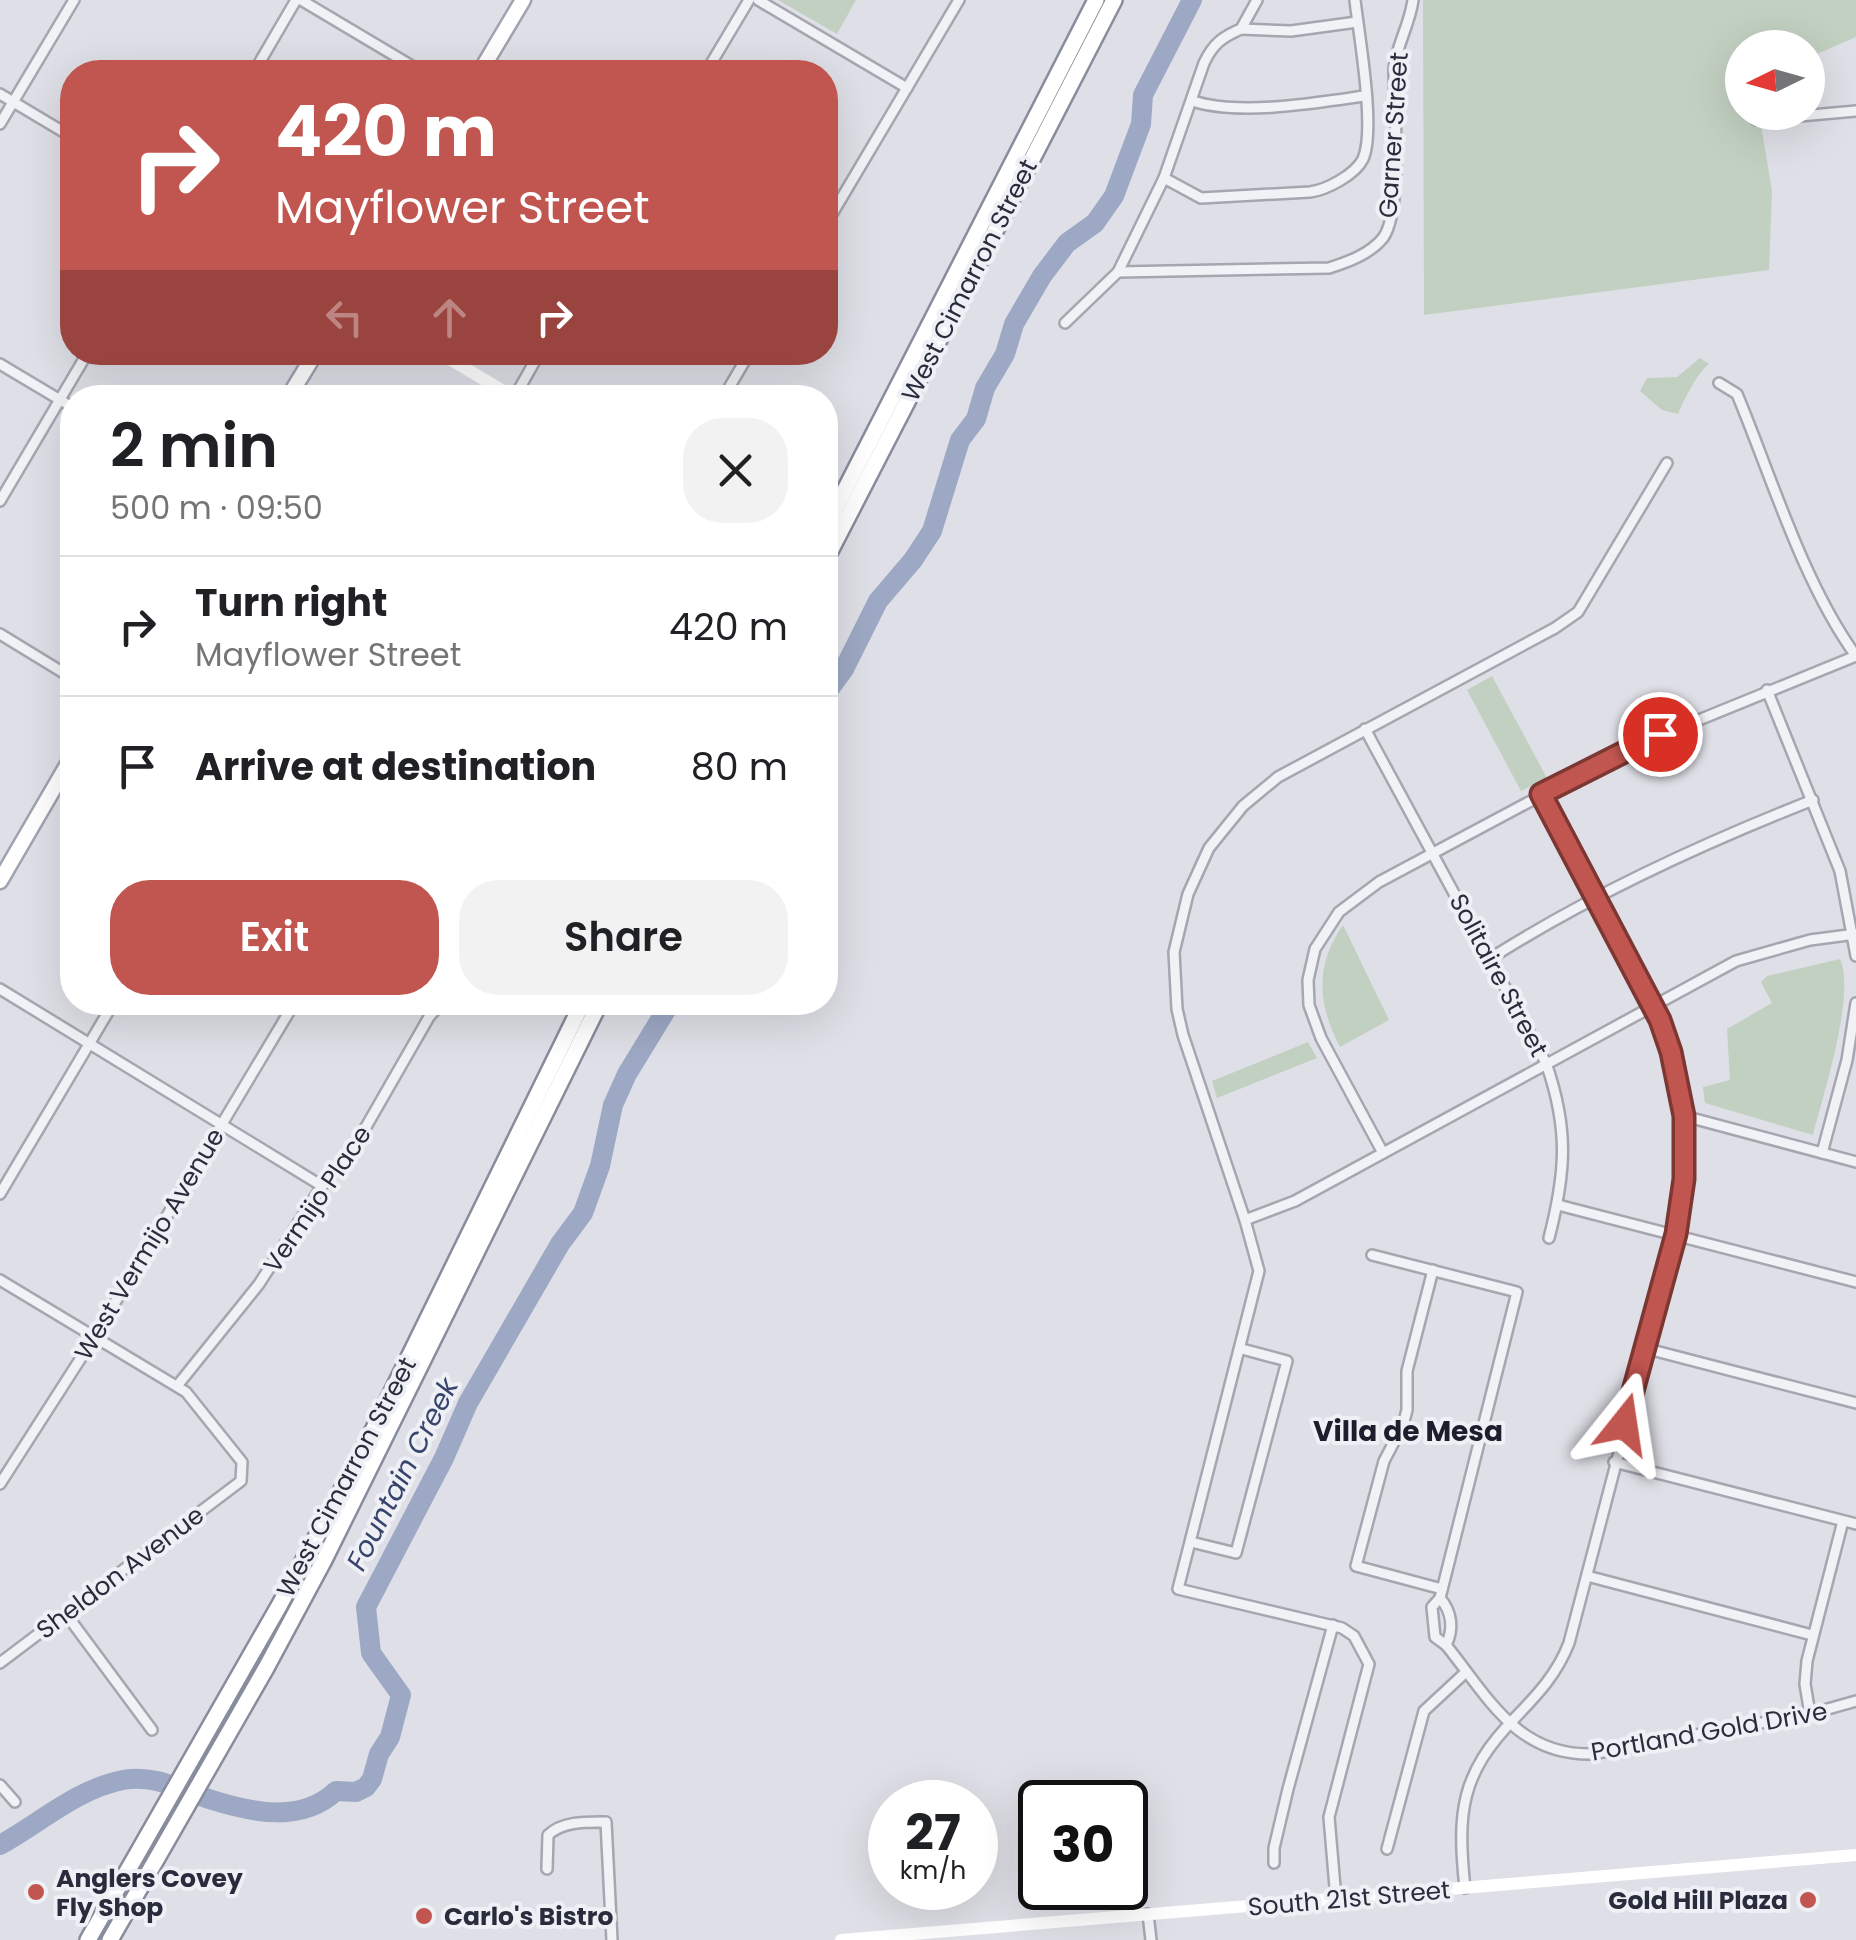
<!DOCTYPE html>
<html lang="en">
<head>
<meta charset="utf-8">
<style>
  :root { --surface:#fff; --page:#f2f2f2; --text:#202124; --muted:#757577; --line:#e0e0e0; --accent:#c1554f }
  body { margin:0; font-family:Poppins,sans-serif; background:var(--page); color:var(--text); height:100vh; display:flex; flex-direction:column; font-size:38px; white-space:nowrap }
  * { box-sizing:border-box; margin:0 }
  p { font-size:32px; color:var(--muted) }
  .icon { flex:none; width:55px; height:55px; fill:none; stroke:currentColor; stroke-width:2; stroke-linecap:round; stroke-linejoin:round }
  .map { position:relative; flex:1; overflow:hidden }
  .details { position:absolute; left:60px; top:385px; width:778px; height:630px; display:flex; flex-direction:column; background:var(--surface); border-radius:40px; box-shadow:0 10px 40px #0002 }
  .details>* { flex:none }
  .hud { position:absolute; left:60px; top:60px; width:778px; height:305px; border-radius:40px; box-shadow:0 10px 40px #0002; background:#c1554f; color:#fff; overflow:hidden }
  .needle { width:65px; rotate:265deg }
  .controls { position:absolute; left:1725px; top:30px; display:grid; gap:20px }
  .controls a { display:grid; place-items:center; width:100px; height:100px; border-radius:50%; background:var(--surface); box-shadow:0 10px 40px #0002; font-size:50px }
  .speed { position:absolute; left:868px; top:1780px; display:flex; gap:20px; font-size:50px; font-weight:700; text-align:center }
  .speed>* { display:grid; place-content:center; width:130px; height:130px; border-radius:50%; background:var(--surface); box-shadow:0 10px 40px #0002; line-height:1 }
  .speed small { font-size:25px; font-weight:400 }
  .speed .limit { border:5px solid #111; border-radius:15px; background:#fff; color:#111 }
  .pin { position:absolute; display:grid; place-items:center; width:85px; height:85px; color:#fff; margin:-42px; border:5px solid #fff; border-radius:50%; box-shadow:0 2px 10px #0007 }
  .me { position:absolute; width:110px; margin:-55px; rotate:15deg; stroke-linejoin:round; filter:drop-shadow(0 0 8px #0008) }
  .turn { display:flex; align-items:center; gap:35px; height:210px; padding:0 50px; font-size:45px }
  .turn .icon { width:130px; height:130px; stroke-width:2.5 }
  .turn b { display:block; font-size:70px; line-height:85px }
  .lanes { display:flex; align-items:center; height:95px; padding:0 50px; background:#0003; justify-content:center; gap:50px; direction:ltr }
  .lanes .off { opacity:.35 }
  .round { display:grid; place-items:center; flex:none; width:105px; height:105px; border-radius:40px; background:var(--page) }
  .summary { display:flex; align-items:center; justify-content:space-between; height:170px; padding:0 50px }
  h1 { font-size:60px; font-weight:600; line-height:75px }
  .cta { display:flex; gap:20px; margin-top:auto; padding:20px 50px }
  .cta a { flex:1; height:115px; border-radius:40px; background:var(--accent); color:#fff; font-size:40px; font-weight:600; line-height:115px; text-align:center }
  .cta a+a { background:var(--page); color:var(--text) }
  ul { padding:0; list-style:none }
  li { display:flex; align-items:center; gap:30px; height:140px; padding:0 50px; border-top:2px solid var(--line) }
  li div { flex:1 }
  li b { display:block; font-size:38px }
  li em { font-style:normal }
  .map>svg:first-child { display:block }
  .green { fill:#c2d0c1 }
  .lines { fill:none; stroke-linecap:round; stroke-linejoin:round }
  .river { stroke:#9da8c4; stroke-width:20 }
  .street-casing { stroke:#a5a6b0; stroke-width:14 }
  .primary-casing { stroke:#9fa3b1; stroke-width:19 }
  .highway-casing { stroke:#888c9c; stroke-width:20 }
  .street { stroke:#f1f2f6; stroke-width:9 }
  .secondary { stroke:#fff; stroke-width:12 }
  .primary { stroke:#fff; stroke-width:14 }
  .highway { stroke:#fff; stroke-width:15 }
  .route-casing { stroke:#7d3733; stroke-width:25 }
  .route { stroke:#c1554f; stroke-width:18 }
  .poi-dot { fill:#c1554f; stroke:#eef0f5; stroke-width:4 }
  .labels { text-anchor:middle; stroke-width:8; stroke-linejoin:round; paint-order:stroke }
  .street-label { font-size:25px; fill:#292c3c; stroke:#eef0f5 }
  .poi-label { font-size:25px; font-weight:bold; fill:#292c3c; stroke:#eef0f5; text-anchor:start }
  .neighbourhood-label { font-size:28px; font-weight:bold; fill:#1c1e2d; stroke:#eef0f5 }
  .water-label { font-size:28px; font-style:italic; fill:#37446c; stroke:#eef0f5 }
</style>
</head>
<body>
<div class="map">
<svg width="1856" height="1940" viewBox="0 0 1856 1940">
  <rect width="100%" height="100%" fill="#dfe0e7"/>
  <!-- green -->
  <g class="green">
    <path d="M778,0H856L837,34Z"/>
    <path d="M1423,0H1856V37L1808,58V48H1742V112L1759,113L1772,191L1769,270L1424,315Z"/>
    <path d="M1700,358L1709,364C1697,373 1684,400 1678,414L1662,410L1640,391L1647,378L1677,377Z"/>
    <path d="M1492,676L1547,778L1521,791L1467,690Z"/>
    <path d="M1343,925L1389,1020L1340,1047C1318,1005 1314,966 1343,925Z"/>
    <path d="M1840,959C1856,995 1823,1095 1813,1135L1705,1103L1703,1087L1730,1080L1727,1029L1772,1003L1761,982L1767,976Z"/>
    <path d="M1308,1042L1317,1058L1217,1098L1212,1081Z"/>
  </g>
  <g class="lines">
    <!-- river -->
    <g class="river">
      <path d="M825,695L844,669L878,601L913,560L932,531L960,440L976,419L985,388L1005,354L1014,324L1042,276L1067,243L1095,223L1114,196L1141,124L1143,95L1192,0"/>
      <path d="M0,1845C40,1823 77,1789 123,1780C156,1774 182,1791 212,1800C254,1813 302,1823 336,1791L356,1792L366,1787L372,1779L379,1754L390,1737L401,1695L371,1653L366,1607L444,1458L468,1403L560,1244L583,1213L600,1166L613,1105L627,1074L671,1002"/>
    </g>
    <defs>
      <g id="street">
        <path d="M301,0L422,72"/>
        <path d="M758,0L907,88"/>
        <path d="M1241,29L1291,31L1357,22"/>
        <path d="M254,72L296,0"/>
        <path d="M706,72L749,0"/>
        <path d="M0,94L72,137"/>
        <path d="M1193,101C1238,116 1316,103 1364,96"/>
        <path d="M1756,120L1856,111"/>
        <path d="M0,124L74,0"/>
        <path d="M1164,178L1201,198L1310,192C1326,190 1355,175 1363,159C1376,129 1359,36 1355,0"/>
        <path d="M825,226L959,0"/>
        <path d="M1118,272L1329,268C1348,262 1370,254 1383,238C1403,211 1394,105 1394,68C1397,44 1410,24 1413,0"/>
        <path d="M1065,323L1118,272L1164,178L1204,63C1213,44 1222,37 1241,29L1257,0"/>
        <path d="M0,364L72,407"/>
        <path d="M1719,383L1737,394C1772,478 1803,583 1856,656"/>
        <path d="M514,398L540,352"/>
        <path d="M723,398L750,352"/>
        <path d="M1667,463L1578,612L1555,628L1278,777L1243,806L1209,848L1188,894L1174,952L1177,1009L1183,1035L1245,1220L1295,1201L1736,961L1810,940L1856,934"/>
        <path d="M0,501L88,352"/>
        <path d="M0,634L72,678"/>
        <path d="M1767,690L1840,871L1856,956"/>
        <path d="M1365,729L1546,1063C1569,1129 1566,1172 1549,1238"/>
        <path d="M1491,958C1592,894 1701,844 1813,800"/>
        <path d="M0,989L322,1186"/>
        <path d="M1684,1116L1856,1162"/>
        <path d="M1383,1153L1321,1038L1309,1005L1308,980L1315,949L1339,912L1379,882L1630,748L1856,656"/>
        <path d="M1822,1153L1847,1060L1856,1003"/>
        <path d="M0,1194L114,1002"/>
        <path d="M1558,1205L1856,1282"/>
        <path d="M1245,1220L1259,1271L1178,1589L1342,1628L1354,1636L1369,1664L1329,1817L1336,1899"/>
        <path d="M1372,1255L1517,1292L1440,1598L1432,1607L1435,1637L1446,1645C1488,1697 1517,1756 1592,1754L1810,1714L1856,1701"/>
        <path d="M1433,1270L1407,1371V1410L1403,1425L1384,1461L1356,1566L1442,1589"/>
        <path d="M0,1280L186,1392L242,1462L241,1481L0,1663"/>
        <path d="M1644,1348L1856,1403"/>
        <path d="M177,1386L259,1284L322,1186L359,1139L429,1017L442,1002"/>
        <path d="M1614,1462L1856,1524"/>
        <path d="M0,1484L95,1336L295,1002"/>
        <path d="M1191,1542L1236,1553L1287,1361L1242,1349"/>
        <path d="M1587,1576L1812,1635"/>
        <path d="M1440,1598C1452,1612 1454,1629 1446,1645"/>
        <path d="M66,1614L152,1730"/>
        <path d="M1810,1714L1805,1684L1807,1661L1843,1521"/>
        <path d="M0,1785L15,1802"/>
        <path d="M1387,1849L1424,1711L1466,1672"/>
        <path d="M1274,1863V1848L1288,1789L1333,1625"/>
        <path d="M547,1869L548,1835C563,1821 586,1822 606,1822L612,1940"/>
        <path d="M1465,1888C1457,1813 1460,1774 1515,1718C1538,1694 1557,1674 1569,1643L1676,1235C1690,1156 1686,1096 1660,1020L1541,794"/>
        <path d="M1148,1914L1151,1940"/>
      </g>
      <g id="primary">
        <path d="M480,72L523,0"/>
        <path d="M288,398L316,352"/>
        <path d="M0,881L72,757"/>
      </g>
      <g id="highway">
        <path d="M825,529L1096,0"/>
        <path d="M825,561L1114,0"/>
        <path d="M88,1940L279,1606L364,1449L583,1002"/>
        <path d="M110,1940L266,1668L324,1560L600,1002"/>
      </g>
    </defs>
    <!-- street casing -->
    <use href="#street" class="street-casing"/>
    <!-- primary casing -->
    <use href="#primary" class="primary-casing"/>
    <!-- highway casing -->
    <use href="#highway" class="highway-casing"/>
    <!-- street -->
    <use href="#street" class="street"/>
    <!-- secondary -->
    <g class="secondary">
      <path d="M438,352L515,398"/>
      <path d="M841,1940L1856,1855"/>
    </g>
    <!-- primary -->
    <use href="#primary" class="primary"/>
    <!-- highway -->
    <use href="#highway" class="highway"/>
  </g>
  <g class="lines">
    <defs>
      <path id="route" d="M1624,1424L1676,1234L1684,1179V1116L1671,1052L1660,1020L1541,794L1660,734"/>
    </defs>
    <!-- route casing -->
    <use href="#route" class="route-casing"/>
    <!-- route -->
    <use href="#route" class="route"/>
  </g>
  <!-- markers -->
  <g class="poi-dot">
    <circle cx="36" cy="1892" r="10"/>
    <circle cx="1808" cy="1900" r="10"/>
    <circle cx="424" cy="1916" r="10"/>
  </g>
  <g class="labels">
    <!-- street labels -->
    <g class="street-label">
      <text transform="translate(1393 135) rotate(-86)" y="9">Garner Street</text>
      <text transform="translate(969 280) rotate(-63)" y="9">West Cimarron Street</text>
      <text transform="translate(1499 975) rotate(62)" y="9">Solitaire Street</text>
      <text transform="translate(317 1199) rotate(-56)" y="9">Vermijo Place</text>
      <text transform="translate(149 1244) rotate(-59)" y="9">West Vermijo Avenue</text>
      <text transform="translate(346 1477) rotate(-62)" y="9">West Cimarron Street</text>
      <text transform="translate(120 1572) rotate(-37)" y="9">Sheldon Avenue</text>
      <text transform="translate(1709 1731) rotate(-10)" y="9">Portland Gold Drive</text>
      <text transform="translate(1349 1898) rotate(-5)" y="9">South 21st Street</text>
    </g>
    <!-- poi labels -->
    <g class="poi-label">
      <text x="56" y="1887">Anglers Covey<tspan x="56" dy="29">Fly Shop</tspan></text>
      <text x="1788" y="1909" text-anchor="end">Gold Hill Plaza</text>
      <text x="444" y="1925">Carlo's Bistro</text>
    </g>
    <!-- neighbourhood labels -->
    <g class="neighbourhood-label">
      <text x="1408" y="1441">Villa de Mesa</text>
    </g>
    <!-- water labels -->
    <g class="water-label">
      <text transform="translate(402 1474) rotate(-63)" y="10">Fountain Creek</text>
    </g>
  </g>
</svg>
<div class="controls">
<a><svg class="needle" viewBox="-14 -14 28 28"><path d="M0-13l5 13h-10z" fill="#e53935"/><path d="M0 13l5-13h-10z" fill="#757577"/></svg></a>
</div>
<div class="speed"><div>27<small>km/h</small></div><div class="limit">30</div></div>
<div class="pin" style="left:1660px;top:734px;background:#d93025"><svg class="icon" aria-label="arrive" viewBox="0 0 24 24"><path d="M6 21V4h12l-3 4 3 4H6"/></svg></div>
<svg class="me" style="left:1624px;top:1424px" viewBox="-20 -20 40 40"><path d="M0-17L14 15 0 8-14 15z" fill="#c1554f" stroke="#fff" stroke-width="4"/></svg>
<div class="hud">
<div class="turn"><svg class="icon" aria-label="right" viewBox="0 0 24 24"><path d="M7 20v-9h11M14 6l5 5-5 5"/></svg><div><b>420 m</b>Mayflower Street</div></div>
<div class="lanes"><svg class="icon off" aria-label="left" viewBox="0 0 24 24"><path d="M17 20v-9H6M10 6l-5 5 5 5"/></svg><svg class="icon off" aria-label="ahead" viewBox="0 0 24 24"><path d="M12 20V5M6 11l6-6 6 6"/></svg><svg class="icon" aria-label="right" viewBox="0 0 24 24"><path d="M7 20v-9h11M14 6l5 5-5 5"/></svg></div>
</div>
<section class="details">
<div class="summary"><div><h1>2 min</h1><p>500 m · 09:50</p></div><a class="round"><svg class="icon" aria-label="close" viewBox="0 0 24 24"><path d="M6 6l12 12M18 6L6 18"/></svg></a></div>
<ul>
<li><svg class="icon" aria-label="right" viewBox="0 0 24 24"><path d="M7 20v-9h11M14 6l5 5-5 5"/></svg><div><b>Turn right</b><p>Mayflower Street</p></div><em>420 m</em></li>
<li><svg class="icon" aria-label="arrive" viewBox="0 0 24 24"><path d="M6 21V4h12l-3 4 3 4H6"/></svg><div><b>Arrive at destination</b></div><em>80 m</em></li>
</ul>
<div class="cta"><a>Exit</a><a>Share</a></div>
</section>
</div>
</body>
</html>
